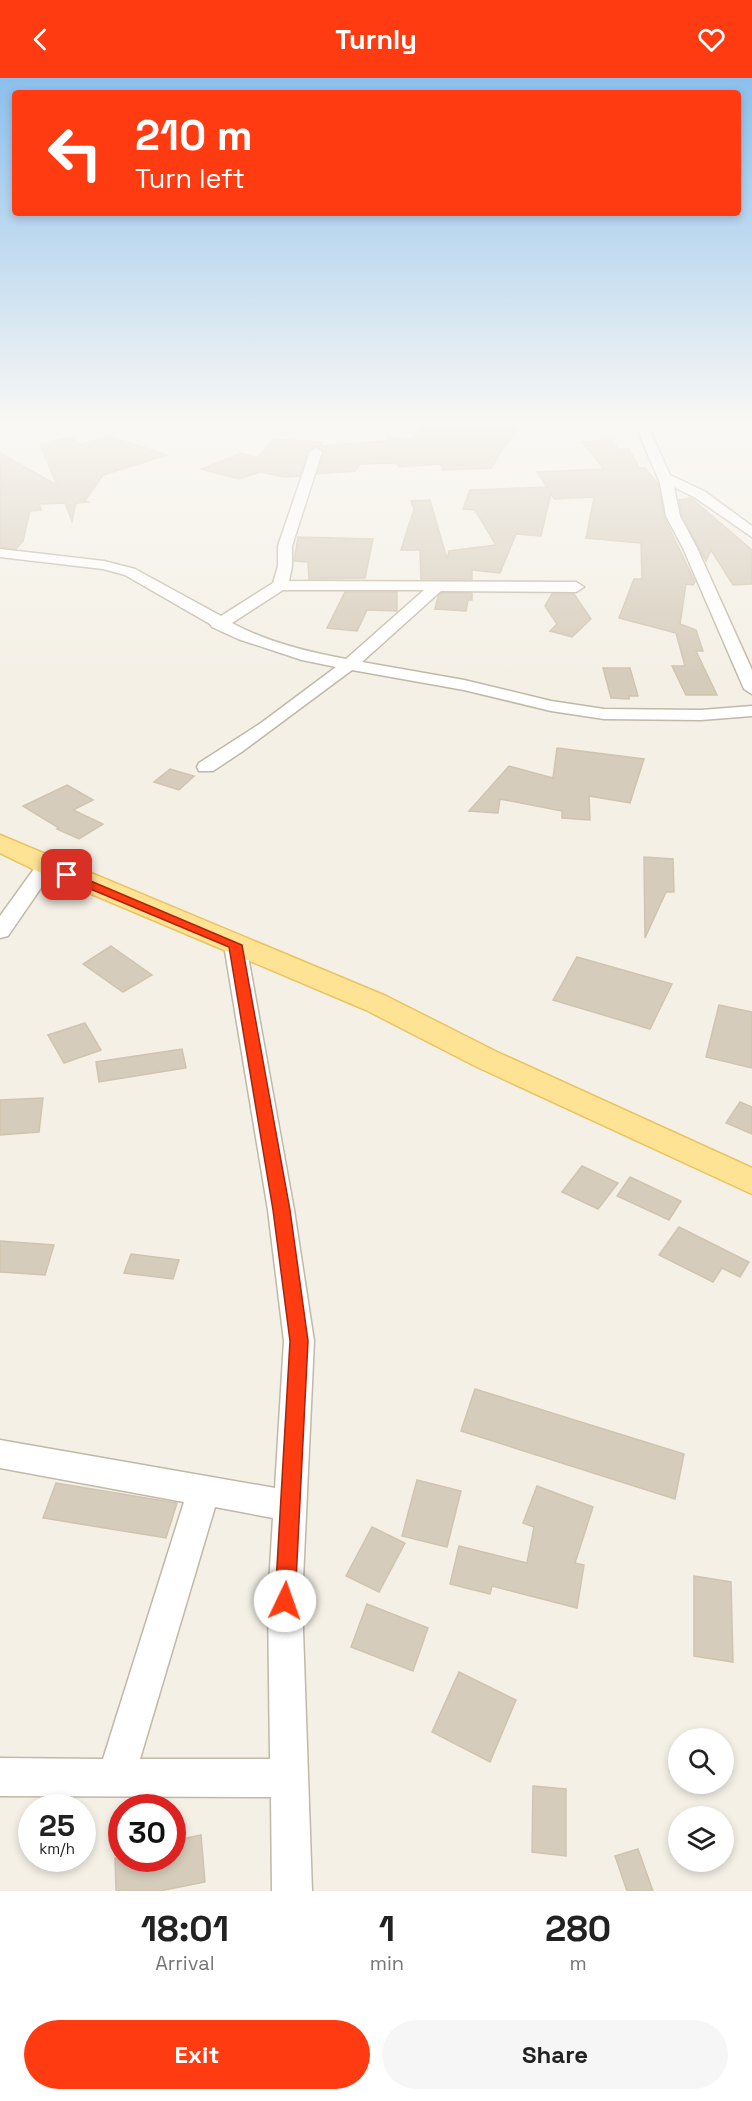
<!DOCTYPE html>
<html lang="en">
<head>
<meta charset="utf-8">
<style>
  :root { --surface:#fff; --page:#f6f6f6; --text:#222; --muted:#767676; --accent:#ff3b12 }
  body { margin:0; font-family:"Space Grotesk",sans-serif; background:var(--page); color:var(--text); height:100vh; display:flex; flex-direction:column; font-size:22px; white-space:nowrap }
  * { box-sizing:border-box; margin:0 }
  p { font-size:20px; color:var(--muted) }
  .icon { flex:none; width:33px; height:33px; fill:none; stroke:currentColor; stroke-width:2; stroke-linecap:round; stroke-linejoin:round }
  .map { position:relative; height:1813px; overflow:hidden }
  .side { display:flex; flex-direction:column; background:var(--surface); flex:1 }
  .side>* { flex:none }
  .banner { position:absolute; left:12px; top:12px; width:729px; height:126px; border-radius:6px; box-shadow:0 3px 9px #0003; background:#ff3b12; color:#fff; overflow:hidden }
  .fabs { position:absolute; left:668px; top:1650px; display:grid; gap:12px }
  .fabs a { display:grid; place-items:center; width:66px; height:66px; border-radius:50%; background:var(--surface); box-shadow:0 3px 9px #0003; font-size:30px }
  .speed { position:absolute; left:18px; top:1716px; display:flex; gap:12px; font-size:30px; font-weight:700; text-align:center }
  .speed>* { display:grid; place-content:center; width:78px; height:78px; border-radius:50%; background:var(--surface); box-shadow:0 3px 9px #0003; line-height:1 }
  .speed small { font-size:15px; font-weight:400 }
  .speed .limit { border:9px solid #d22; background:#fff; color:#111 }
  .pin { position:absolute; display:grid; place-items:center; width:51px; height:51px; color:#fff; margin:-26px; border-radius:12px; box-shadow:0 3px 9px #0006 }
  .me { position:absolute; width:66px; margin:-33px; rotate:3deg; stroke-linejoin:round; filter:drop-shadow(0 0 4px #0008) }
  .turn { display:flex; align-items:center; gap:21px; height:126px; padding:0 24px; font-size:27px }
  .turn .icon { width:78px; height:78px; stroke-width:2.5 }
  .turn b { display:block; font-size:42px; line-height:51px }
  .eta { display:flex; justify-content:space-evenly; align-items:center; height:102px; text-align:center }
  .eta b { font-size:36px; font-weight:700; line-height:42px }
  .button { display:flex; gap:12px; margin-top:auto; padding:12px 24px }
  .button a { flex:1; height:69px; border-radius:36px; background:var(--accent); color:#fff; font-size:24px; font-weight:700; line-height:69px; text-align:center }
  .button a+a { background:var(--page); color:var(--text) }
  header { display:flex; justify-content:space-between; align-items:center; height:78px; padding:0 24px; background:var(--accent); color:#fff; font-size:27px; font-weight:700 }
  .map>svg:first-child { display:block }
  .building { fill:#d6ccbb; stroke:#d1c4ae; stroke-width:1.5 }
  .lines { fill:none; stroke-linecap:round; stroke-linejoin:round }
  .minor-casing { stroke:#c0b8a8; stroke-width:3 }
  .major-casing { stroke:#e8c360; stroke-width:3 }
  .minor { fill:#fff; fill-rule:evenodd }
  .major { fill:#ffe394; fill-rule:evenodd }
  .route { fill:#ff3b12; stroke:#a6260c; stroke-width:1.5 }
</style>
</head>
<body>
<header><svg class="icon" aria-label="back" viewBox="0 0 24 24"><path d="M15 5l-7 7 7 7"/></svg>Turnly<svg class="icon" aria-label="heart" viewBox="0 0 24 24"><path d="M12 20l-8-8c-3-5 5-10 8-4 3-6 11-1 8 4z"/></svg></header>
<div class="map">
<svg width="752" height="1813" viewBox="0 0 752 1813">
  <rect width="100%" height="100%" fill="#f4f0e6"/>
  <!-- building -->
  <g class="building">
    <path d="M430,344L478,349L482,344L518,348L491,390L443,392L441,386L399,389L396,385L360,386L355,393L317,396L324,373L315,368L308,373L300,398L285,399L260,394L239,401L201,391L242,375L257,380L274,361L321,364L322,368L385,363L388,359L412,361Z"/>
    <path d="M108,358L167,377L103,397L86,421H83L88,424L76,425L72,443L65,425L39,426L41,432L30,433L23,463L16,471L0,469V375L57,407L40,366L71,359L81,367Z"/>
    <path d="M611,362L618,371H629L639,390H645L658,406L664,439L695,504L693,507L686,506L680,546L696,552L703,573H696L717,617H686L672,588H685L676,555L619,540L634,501H642L641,465L586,460L594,419L554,421L551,415L541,458L516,456L500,495L472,492V501H421L420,472H401L414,431L411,423L430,422L447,481L449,473L496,467L475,432L463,431L470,412L547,409L537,394L604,391L582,364Z"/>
    <path d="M691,420L752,472V506L733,507L711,472L706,483L682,437L679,422Z"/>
    <path d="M298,459L373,461L365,500L309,501L308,484L294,483Z"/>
    <path d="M345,514H397V533L367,532L357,553L327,550Z"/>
    <path d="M442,515H472V522H468L466,533L435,531L438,519Z"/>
    <path d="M552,516H574L591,541L572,559L550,553L557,546L545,528Z"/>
    <path d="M603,590H630L638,618H629V621L611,620Z"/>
    <path d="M557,670L644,681L630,725L589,718L590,742L562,740V733L500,721L498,735L469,733L509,688L553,700Z"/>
    <path d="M170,691L194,698L179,712L154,704Z"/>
    <path d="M67,707L93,722L73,732L103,746L79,761L57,751L59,750L23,728Z"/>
    <path d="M644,779L673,781L674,814H666L645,860Z"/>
    <path d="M111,868L152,897L123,914L83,886Z"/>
    <path d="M577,879L672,906L650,951L553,922Z"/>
    <path d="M719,927L752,934V990L706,979Z"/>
    <path d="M85,945L101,972L64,985L48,957Z"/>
    <path d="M182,971L186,990L99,1004L96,984Z"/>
    <path d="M43,1020L39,1054L0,1057V1022Z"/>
    <path d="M740,1024L752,1029V1056L726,1045Z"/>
    <path d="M582,1088L618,1105L598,1131L562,1114Z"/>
    <path d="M630,1099L681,1123L669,1142L617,1118Z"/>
    <path d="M679,1149L749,1184L740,1199L722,1190L713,1204L659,1177Z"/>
    <path d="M0,1163L54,1167L45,1197L0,1194Z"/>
    <path d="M131,1176L179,1182L173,1201L124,1195Z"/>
    <path d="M475,1311L684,1376L675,1421L461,1353Z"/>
    <path d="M417,1402L461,1413L447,1469L402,1458Z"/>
    <path d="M56,1405L177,1425L166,1460L43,1440Z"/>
    <path d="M537,1408L593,1429L575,1485L584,1487L577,1530L492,1508L490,1516L450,1506L459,1468L527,1485L534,1449L523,1445Z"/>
    <path d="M372,1449L405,1465L379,1514L346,1498Z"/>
    <path d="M694,1498L731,1504L733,1584L694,1578Z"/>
    <path d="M367,1526L428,1550L413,1593L351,1569Z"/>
    <path d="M459,1594L516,1622L490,1684L432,1654Z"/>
    <path d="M533,1708L566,1711V1778L532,1774Z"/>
    <path d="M201,1757L205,1804L160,1813H116L115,1780H172V1763Z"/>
    <path d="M638,1771L653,1813H627L615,1778Z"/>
  </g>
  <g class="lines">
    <defs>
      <g id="minor">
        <path d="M634,344H646L670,397L704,413L752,448V459L694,419L674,409L680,438L697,470L752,592V616L744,611L683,470L666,438L660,405Z"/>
        <path d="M316,370L322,374L292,468V488L289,503L576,504L584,509L576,514L441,513L362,584L464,602L551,623L604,631L701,632L752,628V638L701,642L604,641L551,633L464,612L352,592L243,673L213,693H199L197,689L199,685L261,645L336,589L302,582L238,561L212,549L210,546L125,497L103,491L0,479V471L104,483L135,491L221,538L273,505L278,488V468L310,374ZM283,512H424L346,581C307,574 267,564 232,545Z"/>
        <path d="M46,782L53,784L56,788L8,858L0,860V838L39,784Z"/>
        <path d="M235,860L243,862L246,867L294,1132L314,1263L302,1523L312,1813H272L271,1719L0,1718V1680L103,1681L184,1424L0,1390V1362L275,1410L284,1263L268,1132L224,867L227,862ZM215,1429L273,1440L268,1523L270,1681H140Z"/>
      </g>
      <path id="major" d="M0,757L386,918L497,974L752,1090V1116L475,988L366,932L37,793L0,775Z"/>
    </defs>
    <!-- minor casing -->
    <use href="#minor" class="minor-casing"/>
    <!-- major casing -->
    <use href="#major" class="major-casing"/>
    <!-- minor -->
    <use href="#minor" class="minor"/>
    <!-- major -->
    <use href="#major" class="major"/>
  </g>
  <!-- sky -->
  <linearGradient id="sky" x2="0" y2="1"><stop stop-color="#8bbfec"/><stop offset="0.58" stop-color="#faf8f4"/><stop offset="1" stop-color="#faf8f4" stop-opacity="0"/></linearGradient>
  <rect width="752" height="598" fill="url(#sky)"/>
  <!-- route -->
  <path class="route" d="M67,793L242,867L290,1132L308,1263L295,1523L292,1531L285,1533L278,1531L275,1523L290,1263L273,1132L229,869L62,799L60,797Z"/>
</svg>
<div class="fabs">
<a><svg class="icon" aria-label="search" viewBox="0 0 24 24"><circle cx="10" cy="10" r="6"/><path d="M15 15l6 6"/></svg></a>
<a><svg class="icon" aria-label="layers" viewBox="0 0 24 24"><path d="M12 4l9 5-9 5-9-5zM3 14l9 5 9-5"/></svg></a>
</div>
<div class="speed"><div>25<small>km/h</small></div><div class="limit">30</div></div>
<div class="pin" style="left:67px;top:797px;background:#d93025"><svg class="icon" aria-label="arrive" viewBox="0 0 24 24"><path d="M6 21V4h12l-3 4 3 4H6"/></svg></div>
<svg class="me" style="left:285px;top:1523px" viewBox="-20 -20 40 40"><circle r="19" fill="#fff"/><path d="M0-13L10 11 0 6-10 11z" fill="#ff3b12"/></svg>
<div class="banner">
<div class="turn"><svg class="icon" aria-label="left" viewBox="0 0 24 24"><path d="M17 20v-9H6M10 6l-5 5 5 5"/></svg><div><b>210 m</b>Turn left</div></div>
</div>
</div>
<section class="side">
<div class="eta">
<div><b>18:01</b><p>Arrival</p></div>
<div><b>1</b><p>min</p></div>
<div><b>280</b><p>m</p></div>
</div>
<div class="button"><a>Exit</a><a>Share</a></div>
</section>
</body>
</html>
